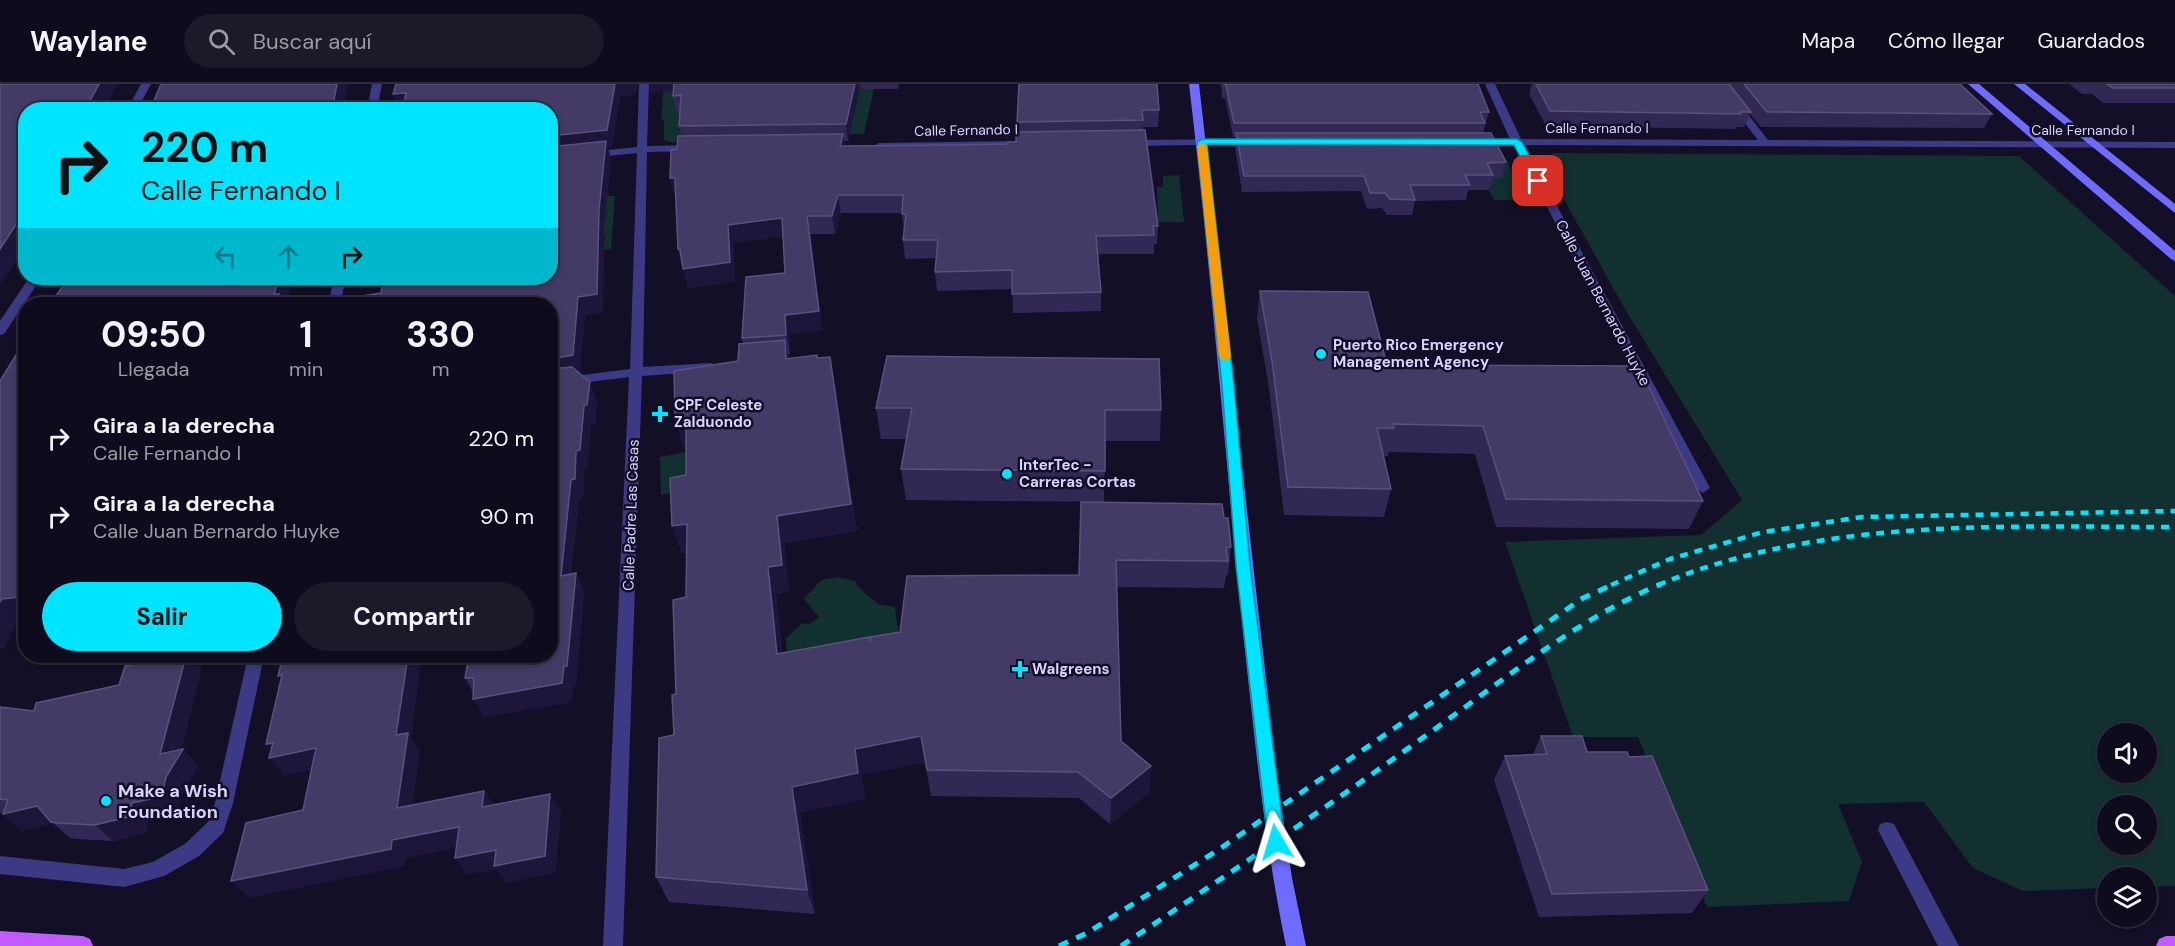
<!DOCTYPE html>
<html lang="es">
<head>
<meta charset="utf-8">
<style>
  :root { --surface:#0e0b1c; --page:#1c1929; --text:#f1f3f6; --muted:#9b9ba3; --line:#2e2b3b; --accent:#00e5ff }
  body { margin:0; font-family:"DM Sans",sans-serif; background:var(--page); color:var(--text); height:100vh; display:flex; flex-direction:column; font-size:22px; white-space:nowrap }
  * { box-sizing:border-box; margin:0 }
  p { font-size:20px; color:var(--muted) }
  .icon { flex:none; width:33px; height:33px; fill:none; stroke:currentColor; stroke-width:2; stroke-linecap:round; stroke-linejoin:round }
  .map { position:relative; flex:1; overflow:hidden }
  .panel { position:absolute; left:18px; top:213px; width:540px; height:366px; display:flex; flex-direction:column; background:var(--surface); border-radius:24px; box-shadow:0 3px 9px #0003,0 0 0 2px var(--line) }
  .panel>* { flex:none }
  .top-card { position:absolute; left:18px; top:18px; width:540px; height:183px; border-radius:24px; box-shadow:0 3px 9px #0003,0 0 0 2px var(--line); background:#00e5ff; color:#111; overflow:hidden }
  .tools { position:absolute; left:2097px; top:639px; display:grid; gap:12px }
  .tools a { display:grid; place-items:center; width:60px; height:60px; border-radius:50%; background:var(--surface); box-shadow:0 3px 9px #0003,0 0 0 2px var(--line); font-size:30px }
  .pin { position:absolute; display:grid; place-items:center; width:51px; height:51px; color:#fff; margin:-26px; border-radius:12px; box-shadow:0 3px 9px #0006 }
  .me { position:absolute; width:66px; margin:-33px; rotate:353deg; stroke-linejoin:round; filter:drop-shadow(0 0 4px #0008) }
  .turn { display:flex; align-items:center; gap:21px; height:126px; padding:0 24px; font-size:27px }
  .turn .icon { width:78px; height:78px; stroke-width:2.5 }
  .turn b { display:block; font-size:42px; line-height:51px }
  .lanes { display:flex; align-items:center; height:57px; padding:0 24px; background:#0003; justify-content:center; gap:30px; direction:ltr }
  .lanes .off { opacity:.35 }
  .eta { display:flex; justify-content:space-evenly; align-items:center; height:102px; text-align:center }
  .eta b { font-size:36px; font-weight:700; line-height:42px }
  .primary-button { display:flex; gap:12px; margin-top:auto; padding:12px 24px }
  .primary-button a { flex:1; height:69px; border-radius:36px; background:var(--accent); color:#111; font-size:24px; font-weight:700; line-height:69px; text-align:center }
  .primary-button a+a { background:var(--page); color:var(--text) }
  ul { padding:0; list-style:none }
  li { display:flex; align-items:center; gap:18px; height:78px; padding:0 24px }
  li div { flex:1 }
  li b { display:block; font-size:22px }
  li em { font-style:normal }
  header { display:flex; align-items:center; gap:36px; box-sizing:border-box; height:84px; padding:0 30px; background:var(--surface); border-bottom:2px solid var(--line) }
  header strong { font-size:28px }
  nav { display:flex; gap:33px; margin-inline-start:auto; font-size:21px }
  .search { width:420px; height:54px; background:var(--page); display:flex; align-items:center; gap:15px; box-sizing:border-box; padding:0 21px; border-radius:33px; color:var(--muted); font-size:22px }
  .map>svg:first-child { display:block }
  .green { fill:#12302f; fill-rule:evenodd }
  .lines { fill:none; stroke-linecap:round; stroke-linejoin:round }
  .street { fill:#3d3a85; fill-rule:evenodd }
  .secondary { fill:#6f6bff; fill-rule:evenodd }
  .primary { fill:#c25bff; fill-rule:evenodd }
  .rail-far1 { stroke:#00e5ff; stroke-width:4.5; stroke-dasharray:8 7; stroke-linecap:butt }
  .rail { stroke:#00e5ff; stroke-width:5; stroke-dasharray:10 9; stroke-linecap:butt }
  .wall { fill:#312854 }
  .shaded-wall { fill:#1d163a }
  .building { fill:#433a66; stroke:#5a527e; stroke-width:1.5 }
  .route { fill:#00e5ff; stroke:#0095a6; stroke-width:1.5 }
  .slow { fill:#f59e0b }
  .poi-dot { fill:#00e5ff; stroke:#130f26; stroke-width:2 }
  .labels { text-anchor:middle; stroke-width:5; stroke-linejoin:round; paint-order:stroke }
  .far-street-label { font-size:14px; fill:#d9d4ff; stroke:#130f26 }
  .street-label { font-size:15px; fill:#d9d4ff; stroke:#130f26 }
  .poi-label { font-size:15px; font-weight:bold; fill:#d9d4ff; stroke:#130f26; text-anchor:start }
  .near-poi-label { font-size:18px; font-weight:bold; fill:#d9d4ff; stroke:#130f26; text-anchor:start }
</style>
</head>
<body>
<header>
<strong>Waylane</strong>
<div class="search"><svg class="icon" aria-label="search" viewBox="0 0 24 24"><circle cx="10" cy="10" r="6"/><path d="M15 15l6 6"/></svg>Buscar aquí</div>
<nav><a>Mapa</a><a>Cómo llegar</a><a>Guardados</a></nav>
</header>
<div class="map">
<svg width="2175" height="862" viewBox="0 0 2175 862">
  <rect width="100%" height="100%" fill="#130f26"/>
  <!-- green -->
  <g class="green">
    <path d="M783,0H880L879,5H874L864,50H845L851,44L852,37L682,54L674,59L664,56V37L661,34L663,8Z"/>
    <path d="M1553,69L2019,72L2175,212V802L2147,803L2146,794H2108L2107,804L2023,807L1973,784L1924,718L1838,720L1862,778L1849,817L1707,823L1638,653H1573L1505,458L1701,451L1742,416L1623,222L1543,77ZM2108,650H2146V688H2108ZM2108,722H2146V760H2108Z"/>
    <path d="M1499,71L1506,75L1526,116H1494L1483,94Z"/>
    <path d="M1179,91L1184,138H1158L1157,103H1163V92Z"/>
    <path d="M607,112H615L611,165L551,173L550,165L605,157L604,150L596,151Z"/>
    <path d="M691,367L693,405L661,411L660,373Z"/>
    <path d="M839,493L856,498L857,502L878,520L895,523L899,554L787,583L786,554L803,539L810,540L819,533L804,515L821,496Z"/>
  </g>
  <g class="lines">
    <!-- street -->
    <g class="street">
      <path d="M141,0H151L137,26H127Z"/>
      <path d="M372,0H382L377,26H367Z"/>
      <path d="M639,0H649L647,62L696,61L701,64L696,67L647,68L643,283L711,279L718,283L711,287L642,292L623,862H603L629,293L550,303V295L630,285L637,69L550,78V72L637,63Z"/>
      <path d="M1485,0H1495L1521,55L1758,56L1714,0H1724L1768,56L2175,58V64L1524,61L1710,404L1703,409L1696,404L1514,61H1476L1471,58L1476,55H1510Z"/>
      <path d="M1254,55L1258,56V60L1128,62L1123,59L1128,56Z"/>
      <path d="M1026,57L1031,60L1030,62L879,65L874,62L879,59Z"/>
      <path d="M29,194H41L4,250L0,251V237Z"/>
      <path d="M334,194H346L340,220H328Z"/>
      <path d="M248,572H264L233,719L223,749L199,772L164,792L124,803L0,790V772L124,785L153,778L185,760L208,738L215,719Z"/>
      <path d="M1887,738L1894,740L1959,862H1938L1878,746L1880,740Z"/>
    </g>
    <!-- secondary -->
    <g class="secondary">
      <path d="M1189,0H1199L1277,692L1292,794L1306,862H1286C1265,761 1255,659 1244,556C1225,371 1211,185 1189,0Z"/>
      <path d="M1968,0H1979L2175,167V177L2171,175Z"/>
      <path d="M2014,0H2025L2175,120V129Z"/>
    </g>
    <!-- primary -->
    <g class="primary">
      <path d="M0,847L83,852L90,855L93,862H0Z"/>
      <path d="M2166,852H2175V862H2156L2159,855Z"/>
    </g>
    <!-- rail-far1 -->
    <g class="rail-far1">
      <path d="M1611,501L1670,475L1763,448L1862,433L2175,427"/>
      <path d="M1658,501C1821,433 2001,443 2175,443"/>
    </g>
    <!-- rail -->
    <g class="rail">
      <path d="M1059,862L1087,849L1218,766L1583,514L1614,500"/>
      <path d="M1121,862C1226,792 1330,721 1432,647C1505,595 1577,535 1661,500"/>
    </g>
  </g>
  <!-- wall -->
  <g class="wall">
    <path d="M649,0H899L898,5H860L848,57H844L845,62L1007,60L1016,58L1017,48V38L1019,0L1159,26L1158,43H1143V46L1158,142L1157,160H1154V170H1098L1101,208V227L1013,229L1012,205L937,207L935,188L936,174L905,175L903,156L904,148L902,129H841L835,150H810L822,246L789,250L790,270L788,271L789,275L817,274L835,300L857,447L784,459L789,508L776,510L782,569L871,557L1079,491L1224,434L1231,463L1228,491H1226L1224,504L1117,503L1121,657L1150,708L1110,740L1079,714L931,712L925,678L861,691L865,715L800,728L815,830L669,818L656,793L674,651L676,610L686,513V469H682L672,442L686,391V363H683L738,277L743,260L742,254L785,189L783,152L733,159L735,197L688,204L678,165L675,112L670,94L682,52L679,42L680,28H677L673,12L674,7L651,9Z"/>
    <path d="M1221,0H1478L1489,28L1483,49L1506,78L1502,94H1493L1489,106H1468L1466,116L1415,117L1412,131H1387L1382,124L1367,125L1361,107L1242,108L1235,63L1236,53H1233L1225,14H1222Z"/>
    <path d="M1532,0H1960L1992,30L1984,44L1761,43L1750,30L1744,43H1736L1735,45L1546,42L1529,10Z"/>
    <path d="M2069,0H2175V19H2103L2092,10H2082Z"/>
    <path d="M393,10H636L620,12L612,63L608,64L611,74L604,143L603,228L585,231L579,289L597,317L595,340H591L587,385H584L583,414L579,415L571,490L576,489L584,508L576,600L573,601L571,618L484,633L473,608L465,594L550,220L381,209L550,194L552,62L550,57V26H399Z"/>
    <path d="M1260,207L1387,281L1703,417L1689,445L1496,443L1475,370L1389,368L1388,372H1383L1391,405L1384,433L1284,431L1269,304L1257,234Z"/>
    <path d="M876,324L1161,326L1160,357H1105L1104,418L906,416L901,385L907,355H881Z"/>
    <path d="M172,572H190L201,585L181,666L183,665L198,682L182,710L179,722L166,732L149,735L146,749L113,757L76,755L70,754L53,739L22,747L3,730V729H0V623L34,627L119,601Z"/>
    <path d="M1541,652L1587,668L1629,673L1708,806L1692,829L1539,833L1494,696L1505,672L1533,670Z"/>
  </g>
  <!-- shaded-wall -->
  <g class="shaded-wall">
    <path d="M99,0H118L104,26H85Z"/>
    <path d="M337,0H348L343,26H332Z"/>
    <path d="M615,0H639L636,10L620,12L612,63L608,64L611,74L604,143L603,228L585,231L580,289L550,294L555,69L550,57V41Z"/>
    <path d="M649,0H677L679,6L651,9Z"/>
    <path d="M855,0H859L860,5L848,57L846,40Z"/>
    <path d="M406,9L412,25L399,26L393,10Z"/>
    <path d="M843,50L846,68L840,62Z"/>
    <path d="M670,94H675L680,112H675Z"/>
    <path d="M838,111L841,129L835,150L832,132Z"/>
    <path d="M26,125V161L13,182L0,200V165Z"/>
    <path d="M807,132L810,150L822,246L789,250L790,270L786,251L785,231Z"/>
    <path d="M782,134L786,152L733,159L735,197L688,204L683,185L728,141Z"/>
    <path d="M279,194H293L286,220H276L274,210Z"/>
    <path d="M785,256L791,283L786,275Z"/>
    <path d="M830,273L835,300L857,447L784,459L789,508L776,510L784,597L777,570L768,483L777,432Z"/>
    <path d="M590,298L597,317L595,340H591L587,385H584L583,414L579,415L569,511L561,492L571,396L584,322Z"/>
    <path d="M686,335L694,361L683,363L675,336Z"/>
    <path d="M687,440L696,467L682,469L672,442Z"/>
    <path d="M576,489L584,508L576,600L573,601L571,618L484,633L473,615Z"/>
    <path d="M26,512V533L20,534L4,564L0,565V518L2,515Z"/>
    <path d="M186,572H190L201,585L180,670L183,665L198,682L182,710L179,722L166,732L149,735L146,749L113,757L95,741L132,719L160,670Z"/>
    <path d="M408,572H422L411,654L420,667L410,741L397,724L396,651Z"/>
    <path d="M921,652L925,678L861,691L865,715L800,728L815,830L807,806L792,703L855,665Z"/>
    <path d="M273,659L316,664L330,682L284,692L269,674L277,672L266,660Z"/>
    <path d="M1151,682L1150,708L1110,740L1111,714Z"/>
    <path d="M484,707L496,724L482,723Z"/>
    <path d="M550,710L561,727L556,789L506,799L496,785L467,791L455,774Z"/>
    <path d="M37,722L53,739L22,747L3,730Z"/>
    <path d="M459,743L471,761L406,774L405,782L249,814L231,797L392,756Z"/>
  </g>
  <!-- building -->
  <g class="building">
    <path d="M0,0H99L85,26H26V125L0,165Z"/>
    <path d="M161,0H337L332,26H150Z"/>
    <path d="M396,0H615L607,46L550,52V26H403L406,9L393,10Z"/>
    <path d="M674,0H855L846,40L679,42L681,11L673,12Z"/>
    <path d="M1019,0H1157L1159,26H1142L1143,36L1017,38Z"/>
    <path d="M1223,0H1478L1489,28H1480L1485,39H1234L1226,1Z"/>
    <path d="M1536,0H1729L1751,28H1740L1741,30L1550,27Z"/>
    <path d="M1744,0H1960L1992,30L1767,28Z"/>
    <path d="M2107,0H2175V4H2113Z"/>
    <path d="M1145,46L1158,142H1153L1154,151L1096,152L1101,208L1012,210V186L935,188L938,156H903L906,130H902L903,111H838L832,132H807L819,227L785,231L786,251L742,254L746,193L785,189L782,134L728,141L730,178L683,185L680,165H678L675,94H670L671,66L677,65L678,52L843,50L840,62L956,61L1007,60L1008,58H1016V48Z"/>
    <path d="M1236,49H1491L1506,78L1487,79L1493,91H1465L1470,101H1410L1415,116L1390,115L1385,109H1370L1364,92H1244Z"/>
    <path d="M606,57L599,126L597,210L578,213L573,271L550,275V220H361L362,212L381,209L383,194H550V63Z"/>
    <path d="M69,194H279L274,210H279L276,220H50Z"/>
    <path d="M1260,207L1368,208L1387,281L1639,282L1703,417L1506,415L1483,342L1393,340L1394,344H1377L1391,405L1288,403L1272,277Z"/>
    <path d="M26,255V512L2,515L0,518V297Z"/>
    <path d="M785,256L786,275L817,271V274L830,273L851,420L777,432L782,481L768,483L777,570L870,553V558L871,553L900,548L907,492L1079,491L1081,418L1222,420L1224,434H1228L1231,463L1226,464L1228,477L1116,476L1121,657L1151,682L1111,714L1078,688L927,686L921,652L855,665L858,689L792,703L807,806L656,793L659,654L674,651L672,611L676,610L673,516L686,513L687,440L672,442L670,394L686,391V335L675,336L674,287L738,277L739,260Z"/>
    <path d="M887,272L1159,275L1161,326H1105V387L901,385L912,324H876Z"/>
    <path d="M572,283L590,298L587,321L584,322L580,366L576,367L575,395L571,396L561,492L576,489L567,582H564L562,599L473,615L474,594H465L469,572H550V285Z"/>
    <path d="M172,572H186L160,670L183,665L166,693L163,706L150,715L132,719L128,733L95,741L57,739L51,738L37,722L3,730L8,716L0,715V623L34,627L36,619L119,601L125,582Z"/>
    <path d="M283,572H408L396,651L408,649L397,724L484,707L482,723L550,710L545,772L494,782L496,766L455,774L459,743L392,756L391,765L231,797L246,739L303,726L316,664L269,674L273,659L266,660L282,591L278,592Z"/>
    <path d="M1541,652H1582L1587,668H1627L1629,673L1652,672L1708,806L1552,810L1505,672L1547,670Z"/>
  </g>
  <!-- route -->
  <path class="route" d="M1202,55H1517L1522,58L1543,97L1534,99L1514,61L1207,60L1234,302L1250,482L1285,758L1282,763L1276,765L1270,763L1268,758L1236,482L1222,302L1197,58Z"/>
  <!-- slow -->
  <path class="slow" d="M1202,59L1207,62L1231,273L1225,277L1219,273L1197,62Z"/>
  <!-- markers -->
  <g class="poi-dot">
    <circle cx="1321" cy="270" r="6"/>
    <path d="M657 321h6v6h6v6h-6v6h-6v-6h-6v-6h6z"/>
    <circle cx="1007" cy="390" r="6"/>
    <path d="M1017 576h6v6h6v6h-6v6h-6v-6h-6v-6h6z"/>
    <circle cx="106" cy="717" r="6"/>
  </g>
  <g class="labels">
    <!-- far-street labels -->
    <g class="far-street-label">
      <text x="1597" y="49">Calle Fernando I</text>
      <text transform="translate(966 46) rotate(-1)" y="5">Calle Fernando I</text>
      <text x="2083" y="51">Calle Fernando I</text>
    </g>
    <!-- street labels -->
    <g class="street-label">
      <text transform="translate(1603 219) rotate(62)" y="5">Calle Juan Bernardo Huyke</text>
      <text transform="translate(631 431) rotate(-88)" y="5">Calle Padre Las Casas</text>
    </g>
    <!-- poi labels -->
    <g class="poi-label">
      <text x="1333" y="266">Puerto Rico Emergency<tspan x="1333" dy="17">Management Agency</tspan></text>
      <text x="674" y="326">CPF Celeste<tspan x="674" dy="17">Zalduondo</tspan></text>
      <text x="1019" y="386">InterTec -<tspan x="1019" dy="17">Carreras Cortas</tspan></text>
      <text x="1032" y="590">Walgreens</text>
    </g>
    <!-- near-poi labels -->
    <g class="near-poi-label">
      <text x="118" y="713">Make a Wish<tspan x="118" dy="21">Foundation</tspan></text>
    </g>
  </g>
</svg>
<div class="tools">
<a><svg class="icon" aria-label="sound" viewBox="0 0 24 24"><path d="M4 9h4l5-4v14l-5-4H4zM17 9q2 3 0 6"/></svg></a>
<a><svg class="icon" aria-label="search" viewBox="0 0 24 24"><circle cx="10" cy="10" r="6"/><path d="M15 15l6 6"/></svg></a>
<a><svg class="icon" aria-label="layers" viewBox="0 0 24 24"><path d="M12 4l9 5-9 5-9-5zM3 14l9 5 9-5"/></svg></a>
</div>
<div class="pin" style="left:1538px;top:97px;background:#d93025"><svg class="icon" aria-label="arrive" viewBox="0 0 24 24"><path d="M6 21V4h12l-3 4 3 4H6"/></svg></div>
<svg class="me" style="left:1276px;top:758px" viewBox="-20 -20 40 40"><path d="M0-17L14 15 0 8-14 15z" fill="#00e5ff" stroke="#fff" stroke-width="4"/></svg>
<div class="top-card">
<div class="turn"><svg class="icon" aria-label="right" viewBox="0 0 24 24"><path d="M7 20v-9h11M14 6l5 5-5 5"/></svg><div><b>220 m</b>Calle Fernando I</div></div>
<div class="lanes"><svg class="icon off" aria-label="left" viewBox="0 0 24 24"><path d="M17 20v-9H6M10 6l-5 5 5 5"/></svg><svg class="icon off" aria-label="ahead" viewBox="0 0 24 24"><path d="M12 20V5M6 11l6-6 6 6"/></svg><svg class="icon" aria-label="right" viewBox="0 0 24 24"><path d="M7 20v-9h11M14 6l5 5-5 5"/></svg></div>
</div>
<section class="panel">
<div class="eta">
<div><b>09:50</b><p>Llegada</p></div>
<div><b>1</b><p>min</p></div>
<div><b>330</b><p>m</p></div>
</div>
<ul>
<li><svg class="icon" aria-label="right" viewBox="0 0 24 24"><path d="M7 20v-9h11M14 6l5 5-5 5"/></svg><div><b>Gira a la derecha</b><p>Calle Fernando I</p></div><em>220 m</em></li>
<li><svg class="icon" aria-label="right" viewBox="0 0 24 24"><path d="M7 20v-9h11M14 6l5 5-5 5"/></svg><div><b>Gira a la derecha</b><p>Calle Juan Bernardo Huyke</p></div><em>90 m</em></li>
</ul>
<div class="primary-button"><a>Salir</a><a>Compartir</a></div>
</section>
</div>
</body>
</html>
